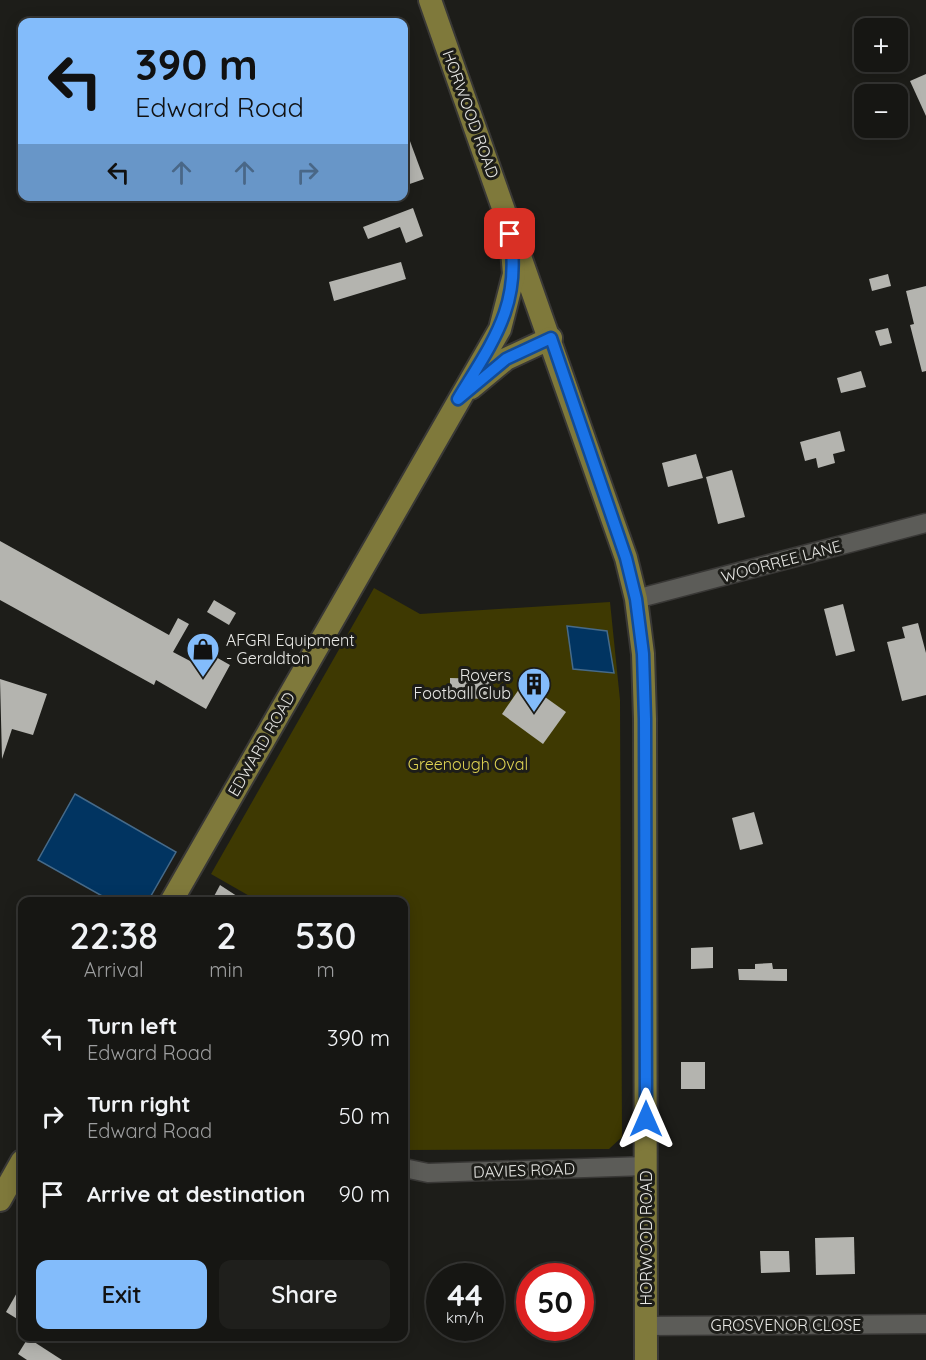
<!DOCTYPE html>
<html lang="en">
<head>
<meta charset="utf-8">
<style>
  :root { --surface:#161613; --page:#1f1f1c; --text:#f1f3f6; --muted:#9e9fa0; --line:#353533; --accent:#83bcfb }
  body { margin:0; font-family:Quicksand,sans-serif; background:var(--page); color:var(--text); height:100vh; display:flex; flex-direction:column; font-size:22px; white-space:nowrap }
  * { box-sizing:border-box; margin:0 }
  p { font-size:20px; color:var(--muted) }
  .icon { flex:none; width:33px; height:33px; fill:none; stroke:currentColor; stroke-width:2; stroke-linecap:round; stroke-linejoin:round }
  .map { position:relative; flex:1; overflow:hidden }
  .panel { position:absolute; left:18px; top:897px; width:390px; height:444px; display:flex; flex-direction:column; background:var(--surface); border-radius:12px; box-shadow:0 3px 15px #0003,0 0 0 2px var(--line) }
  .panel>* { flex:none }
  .banner { position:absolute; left:18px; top:18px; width:390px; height:183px; border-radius:12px; box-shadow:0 3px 15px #0003,0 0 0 2px var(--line); background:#83bcfb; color:#111; overflow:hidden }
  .buttons { position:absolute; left:854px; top:18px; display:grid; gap:12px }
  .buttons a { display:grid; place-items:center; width:54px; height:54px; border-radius:12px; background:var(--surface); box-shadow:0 3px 15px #0003,0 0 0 2px var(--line); font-size:30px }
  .speed { position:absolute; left:426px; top:1263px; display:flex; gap:12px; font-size:30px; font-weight:700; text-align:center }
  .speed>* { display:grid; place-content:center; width:78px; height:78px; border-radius:50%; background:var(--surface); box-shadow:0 3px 15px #0003,0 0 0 2px var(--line); line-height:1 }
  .speed small { font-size:15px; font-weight:400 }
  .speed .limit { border:9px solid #d22; background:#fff; color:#111 }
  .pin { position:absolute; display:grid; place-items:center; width:51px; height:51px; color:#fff; margin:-26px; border-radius:12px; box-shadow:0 3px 9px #0006 }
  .me { position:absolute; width:66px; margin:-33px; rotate:0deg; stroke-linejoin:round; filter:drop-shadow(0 0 4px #0008) }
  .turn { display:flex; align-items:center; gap:21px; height:126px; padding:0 18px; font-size:27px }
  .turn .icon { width:78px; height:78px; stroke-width:2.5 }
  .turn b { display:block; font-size:42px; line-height:51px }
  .lanes { display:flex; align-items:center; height:57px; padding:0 18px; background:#0003; justify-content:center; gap:30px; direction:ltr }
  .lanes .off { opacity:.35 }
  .eta { display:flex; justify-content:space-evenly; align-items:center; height:102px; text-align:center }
  .eta b { font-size:36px; font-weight:600; line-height:42px }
  .primary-button { display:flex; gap:12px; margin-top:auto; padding:12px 18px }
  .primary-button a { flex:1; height:69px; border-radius:12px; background:var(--accent); color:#111; font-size:24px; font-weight:600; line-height:69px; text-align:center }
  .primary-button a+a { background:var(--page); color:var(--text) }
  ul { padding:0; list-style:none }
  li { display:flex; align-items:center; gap:18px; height:78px; padding:0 18px }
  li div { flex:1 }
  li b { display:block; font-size:22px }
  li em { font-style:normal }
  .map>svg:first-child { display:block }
  .green { fill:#3e3902 }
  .water { fill:#013461; stroke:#466a89; stroke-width:1.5 }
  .building { fill:#b4b4af }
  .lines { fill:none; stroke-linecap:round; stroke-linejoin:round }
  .minor-casing { stroke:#393836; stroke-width:21 }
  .major-casing { stroke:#393836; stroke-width:26 }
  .minor { stroke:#5c5c58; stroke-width:18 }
  .major { stroke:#7f793b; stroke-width:22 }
  .route-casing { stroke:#114b97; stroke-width:15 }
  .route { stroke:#1a73e8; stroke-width:10 }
  .labels { text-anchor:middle; stroke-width:6; stroke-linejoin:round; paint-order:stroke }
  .street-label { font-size:16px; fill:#e8e8e5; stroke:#1d1d19 }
  .poi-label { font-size:16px; fill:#e8e8e5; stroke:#1d1d19; text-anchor:start }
  .park-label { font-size:16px; fill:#dfd353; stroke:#1d1d19 }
</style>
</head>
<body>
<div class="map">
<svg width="926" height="1360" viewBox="0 0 926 1360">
  <rect width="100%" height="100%" fill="#1d1d19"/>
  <!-- green -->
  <path class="green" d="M374,588L420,614L610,602L620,700L622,1137L609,1149L404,1150V902L258,901L211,874Z"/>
  <!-- water -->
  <g class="water">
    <path d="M567,626L607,631L614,673L573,669Z"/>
    <path d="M75,794L176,852L148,901H111L38,860Z"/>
  </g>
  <!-- building -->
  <g class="building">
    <path d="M926,74V116L910,81Z"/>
    <path d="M404,125L424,179L404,186Z"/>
    <path d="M413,208L423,236L406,243L400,227L368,239L363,227Z"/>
    <path d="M401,262L406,279L334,301L329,282Z"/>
    <path d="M888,274L891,286L872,291L869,279Z"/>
    <path d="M926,286V371L922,372L910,325L914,324L906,291Z"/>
    <path d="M888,328L892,343L880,346L875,331Z"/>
    <path d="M861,371L866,387L841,393L837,378Z"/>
    <path d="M840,431L845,451L833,454L835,463L818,468L816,458L805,461L800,442Z"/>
    <path d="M696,454L703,478L668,487L662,463Z"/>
    <path d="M732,470L745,517L718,524L706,477Z"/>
    <path d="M0,541L169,635L178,618L189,624L173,652L192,662L200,648L230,665L206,709L156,680L154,685L0,600Z"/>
    <path d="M214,600L236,613L229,625L207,612Z"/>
    <path d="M843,604L855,651L836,656L824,609Z"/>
    <path d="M918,623L926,653V695L902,701L887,642L905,638L902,627Z"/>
    <path d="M450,678L490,679V699L450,698Z"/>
    <path d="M0,679L47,694L33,735L12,729L2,759Z"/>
    <path d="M524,682L566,712L543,744L502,714Z"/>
    <path d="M754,812L763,844L740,850L732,818Z"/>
    <path d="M220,885L246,902H211Z"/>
    <path d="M713,947V968L691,969V948Z"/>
    <path d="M772,963L773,969H787V981L739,980L738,969H755V964Z"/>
    <rect x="681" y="1062" width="24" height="27"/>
    <path d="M854,1237L855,1274L816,1275L815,1238Z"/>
    <path d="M760,1251H789L790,1272L761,1273Z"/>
    <path d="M22,1284V1314L19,1320L6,1312Z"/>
    <path d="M28,1338L62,1360H27L18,1354Z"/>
  </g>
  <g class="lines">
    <defs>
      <g id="minor">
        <path d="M636,599L926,523"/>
        <path d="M404,1168L428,1173L646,1166"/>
        <path d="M645,1326L926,1324"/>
      </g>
      <g id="major">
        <path d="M430,0L626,558L636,599L643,654L645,719L646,1360"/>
        <path d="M471,388L506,359L551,338"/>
        <path d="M171,902L500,329L514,274L512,250"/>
        <path d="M0,1200L22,1161"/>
      </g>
    </defs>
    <!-- minor casing -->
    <use href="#minor" class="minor-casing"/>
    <!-- major casing -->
    <use href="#major" class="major-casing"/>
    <!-- minor -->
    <use href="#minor" class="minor"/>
    <!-- major -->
    <use href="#major" class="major"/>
  </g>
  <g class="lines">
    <defs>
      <path id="route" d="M510,234C522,305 493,341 458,399L506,359L551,338L626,558L636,599L643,654L645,719L646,1119"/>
    </defs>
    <!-- route casing -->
    <use href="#route" class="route-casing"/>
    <!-- route -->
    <use href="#route" class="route"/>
  </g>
  <!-- icons -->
  <defs>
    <symbol id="shop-pin" viewBox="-11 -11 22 30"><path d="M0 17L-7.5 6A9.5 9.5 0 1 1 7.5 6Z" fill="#83bcfb" stroke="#1d1d19"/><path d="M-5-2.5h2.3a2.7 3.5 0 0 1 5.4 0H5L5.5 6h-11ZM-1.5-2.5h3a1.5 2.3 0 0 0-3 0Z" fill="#111"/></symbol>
    <symbol id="building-pin" viewBox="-11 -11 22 30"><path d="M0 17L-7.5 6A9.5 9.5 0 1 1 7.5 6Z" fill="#83bcfb" stroke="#1d1d19"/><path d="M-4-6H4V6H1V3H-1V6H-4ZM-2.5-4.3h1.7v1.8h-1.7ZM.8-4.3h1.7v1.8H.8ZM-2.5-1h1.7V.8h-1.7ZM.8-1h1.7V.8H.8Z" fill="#111"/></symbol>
  </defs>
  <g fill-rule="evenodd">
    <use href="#shop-pin" x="184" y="630" width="38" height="52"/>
    <use href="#building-pin" x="515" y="665" width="38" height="52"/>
  </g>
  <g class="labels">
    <!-- street labels -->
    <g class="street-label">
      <text transform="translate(471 114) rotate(70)" y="6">HORWOOD ROAD</text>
      <text transform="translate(781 561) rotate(-15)" y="6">WOORREE LANE</text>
      <text transform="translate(261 744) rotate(-60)" y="6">EDWARD ROAD</text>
      <text transform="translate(524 1170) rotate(-2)" y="6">DAVIES ROAD</text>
      <text transform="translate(646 1238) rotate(-90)" y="6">HORWOOD ROAD</text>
      <text x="786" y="1331">GROSVENOR CLOSE</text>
    </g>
    <!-- poi labels -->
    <g class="poi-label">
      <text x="226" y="646">AFGRI Equipment<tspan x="226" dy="18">- Geraldton</tspan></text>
      <text x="511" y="681" text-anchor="end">Rovers<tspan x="511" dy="18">Football Club</tspan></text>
    </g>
    <!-- park labels -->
    <g class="park-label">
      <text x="468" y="770">Greenough Oval</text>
    </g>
  </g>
</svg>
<div class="buttons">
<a>+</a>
<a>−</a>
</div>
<div class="speed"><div>44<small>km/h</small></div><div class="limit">50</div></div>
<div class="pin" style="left:510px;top:234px;background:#d93025"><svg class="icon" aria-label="arrive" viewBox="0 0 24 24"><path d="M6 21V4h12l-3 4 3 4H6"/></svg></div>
<svg class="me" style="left:646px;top:1119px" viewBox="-20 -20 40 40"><path d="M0-17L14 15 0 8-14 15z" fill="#1a73e8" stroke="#fff" stroke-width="4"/></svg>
<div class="banner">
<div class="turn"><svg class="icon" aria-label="left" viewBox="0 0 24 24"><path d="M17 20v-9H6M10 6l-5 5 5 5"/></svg><div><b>390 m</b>Edward Road</div></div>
<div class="lanes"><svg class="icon" aria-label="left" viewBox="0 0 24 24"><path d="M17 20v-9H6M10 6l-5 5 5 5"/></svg><svg class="icon off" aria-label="ahead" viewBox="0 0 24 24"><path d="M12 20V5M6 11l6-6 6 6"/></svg><svg class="icon off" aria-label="ahead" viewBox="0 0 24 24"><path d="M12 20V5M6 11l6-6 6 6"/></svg><svg class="icon off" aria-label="right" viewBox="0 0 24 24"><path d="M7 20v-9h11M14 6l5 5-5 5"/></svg></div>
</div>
<section class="panel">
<div class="eta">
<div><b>22:38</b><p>Arrival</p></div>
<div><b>2</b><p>min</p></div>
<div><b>530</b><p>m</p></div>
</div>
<ul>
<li><svg class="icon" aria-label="left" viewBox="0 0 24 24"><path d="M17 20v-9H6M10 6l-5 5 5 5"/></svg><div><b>Turn left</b><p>Edward Road</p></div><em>390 m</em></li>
<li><svg class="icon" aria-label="right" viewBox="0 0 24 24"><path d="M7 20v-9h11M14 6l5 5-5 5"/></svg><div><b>Turn right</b><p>Edward Road</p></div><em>50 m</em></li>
<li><svg class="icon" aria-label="arrive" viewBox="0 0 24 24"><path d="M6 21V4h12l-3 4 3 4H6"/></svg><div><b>Arrive at destination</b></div><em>90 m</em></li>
</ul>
<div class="primary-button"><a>Exit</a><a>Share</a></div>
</section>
</div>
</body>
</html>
